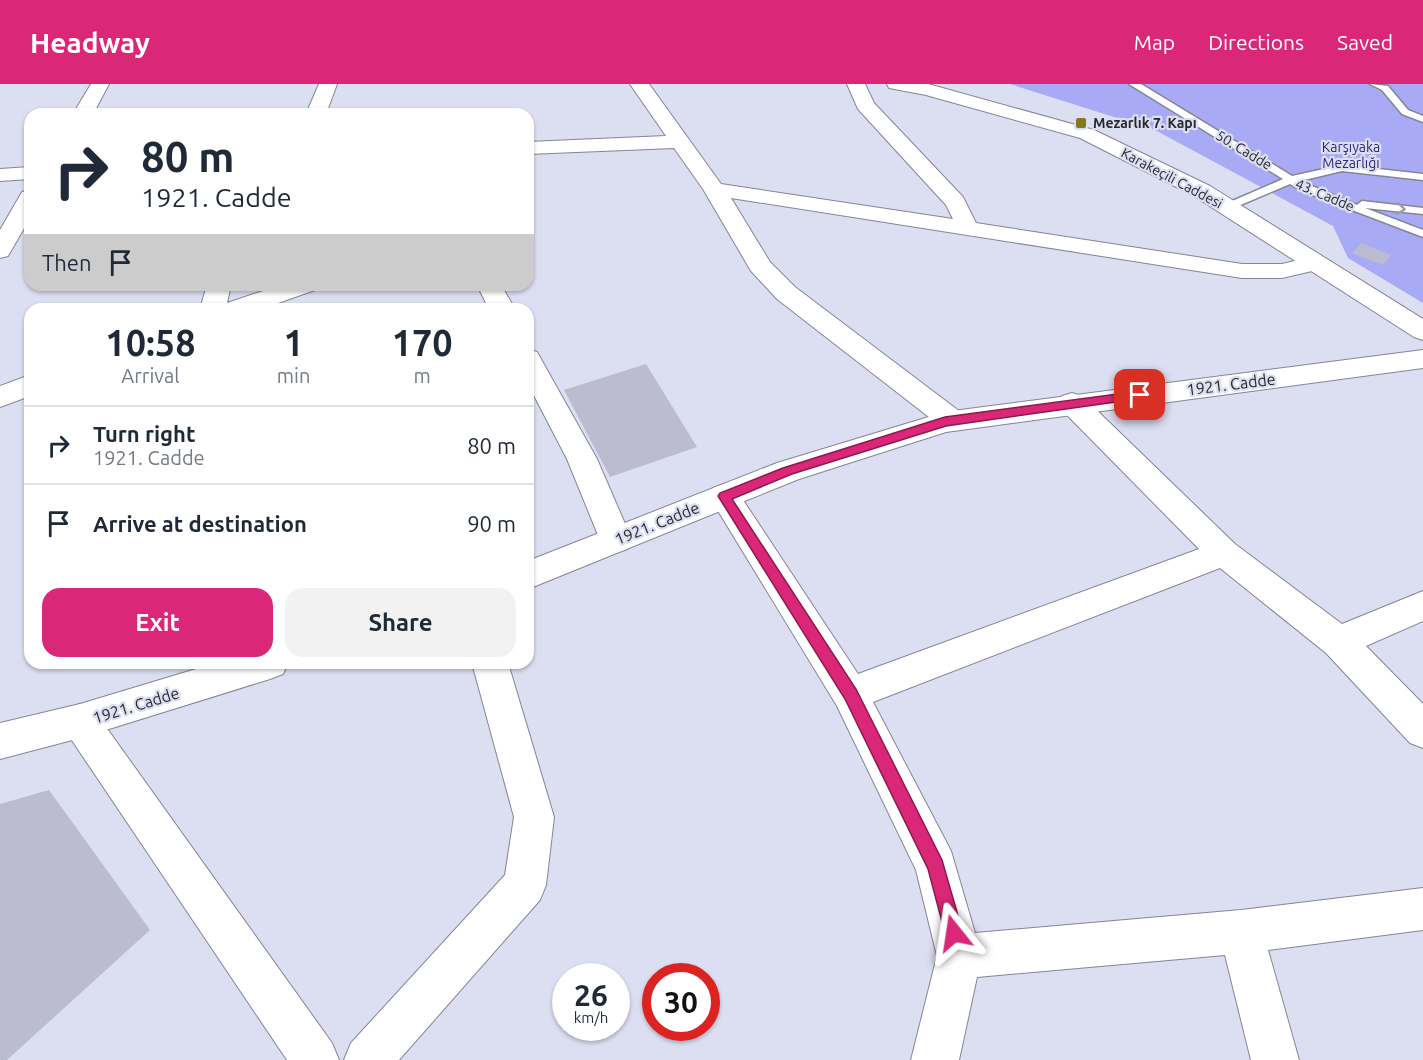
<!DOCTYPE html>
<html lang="en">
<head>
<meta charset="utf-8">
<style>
  :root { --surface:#fff; --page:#f2f2f3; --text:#1f2937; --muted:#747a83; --line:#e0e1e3; --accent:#db2777 }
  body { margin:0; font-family:Ubuntu,sans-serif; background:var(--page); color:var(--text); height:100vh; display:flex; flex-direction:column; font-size:22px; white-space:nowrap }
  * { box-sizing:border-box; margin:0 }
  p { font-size:20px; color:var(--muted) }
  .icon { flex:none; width:33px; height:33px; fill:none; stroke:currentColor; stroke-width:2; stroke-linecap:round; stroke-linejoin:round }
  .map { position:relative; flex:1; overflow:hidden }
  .panel { position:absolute; left:24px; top:219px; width:510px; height:366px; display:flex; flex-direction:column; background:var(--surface); border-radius:18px; box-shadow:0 2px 4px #0004 }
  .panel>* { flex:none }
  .top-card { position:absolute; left:24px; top:24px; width:510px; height:183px; border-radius:18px; box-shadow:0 2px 4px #0004; background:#fff; color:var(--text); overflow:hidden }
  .speed { position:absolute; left:552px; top:879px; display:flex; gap:12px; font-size:30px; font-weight:700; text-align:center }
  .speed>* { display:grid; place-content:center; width:78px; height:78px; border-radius:50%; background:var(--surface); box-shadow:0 2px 4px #0004; line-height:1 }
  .speed small { font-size:15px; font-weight:400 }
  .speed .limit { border:9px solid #d22; background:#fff; color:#111 }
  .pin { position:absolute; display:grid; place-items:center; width:51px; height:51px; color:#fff; margin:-26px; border-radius:12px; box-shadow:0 3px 9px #0006 }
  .me { position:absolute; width:66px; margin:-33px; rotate:345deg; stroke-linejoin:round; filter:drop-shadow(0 0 4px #0008) }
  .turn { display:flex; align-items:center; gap:21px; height:126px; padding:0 18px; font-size:27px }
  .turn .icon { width:78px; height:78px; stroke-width:2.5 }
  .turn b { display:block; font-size:42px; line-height:51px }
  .then { display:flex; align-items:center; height:57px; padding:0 18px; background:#0003; gap:12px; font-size:22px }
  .eta { display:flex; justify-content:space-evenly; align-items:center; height:102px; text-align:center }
  .eta b { font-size:36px; font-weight:600; line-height:42px }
  .cta { display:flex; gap:12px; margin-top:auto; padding:12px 18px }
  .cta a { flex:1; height:69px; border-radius:18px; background:var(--accent); color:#fff; font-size:24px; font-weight:600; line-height:69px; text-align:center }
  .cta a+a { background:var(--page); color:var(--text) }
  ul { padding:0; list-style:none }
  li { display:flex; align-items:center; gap:18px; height:78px; padding:0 18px; border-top:2px solid var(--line) }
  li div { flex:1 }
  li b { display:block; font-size:22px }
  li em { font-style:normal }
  header { display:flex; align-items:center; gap:36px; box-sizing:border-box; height:84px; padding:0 30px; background:var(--accent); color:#fff }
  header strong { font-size:28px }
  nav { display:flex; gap:33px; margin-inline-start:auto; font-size:21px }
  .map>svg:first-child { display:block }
  .green { fill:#a9aaf6 }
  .building { fill:#bbbccf }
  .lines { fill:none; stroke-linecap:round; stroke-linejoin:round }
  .service-casing { stroke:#848596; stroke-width:3 }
  .minor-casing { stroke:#848596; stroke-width:2 }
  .tertiary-casing { stroke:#848596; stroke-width:2 }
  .secondary-casing { stroke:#848596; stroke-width:2 }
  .service { fill:#fff; fill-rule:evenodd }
  .minor { fill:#fff; fill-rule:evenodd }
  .tertiary { fill:#fff; fill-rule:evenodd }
  .secondary { fill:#fff; fill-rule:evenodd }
  .oneway { stroke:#9e9ea1 }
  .route { fill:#db2777; stroke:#8e194d; stroke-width:1.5 }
  .poi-dot { fill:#847a20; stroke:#dcdef1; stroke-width:2 }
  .labels { text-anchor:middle; stroke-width:4.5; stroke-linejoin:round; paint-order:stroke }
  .far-poi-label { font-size:14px; font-weight:bold; fill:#27282f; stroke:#dcdef1; text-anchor:start }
  .far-park-label { font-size:14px; fill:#32247d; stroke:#dcdef1 }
  .far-street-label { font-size:14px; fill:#27282f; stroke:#dcdef1 }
  .street-label { font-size:16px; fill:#27282f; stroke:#dcdef1 }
</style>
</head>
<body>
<header>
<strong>Headway</strong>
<nav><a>Map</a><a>Directions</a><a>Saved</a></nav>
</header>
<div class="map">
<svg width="1423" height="976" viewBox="0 0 1423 976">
  <rect width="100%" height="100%" fill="#dcdef1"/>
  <!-- green -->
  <path class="green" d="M1010,0H1423V219L1348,174L1333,142L1155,46Z"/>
  <!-- building -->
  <g class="building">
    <path d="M1361,159L1391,171L1383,181L1352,169Z"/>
    <path d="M646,280L697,363L610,393L564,306Z"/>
    <path d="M49,706L150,846L7,976H0V720Z"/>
  </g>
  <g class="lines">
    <defs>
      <g id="service">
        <path d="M1129,0H1141L1292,92L1342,81L1423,90V96L1342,87L1300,97L1357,121L1362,117L1423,124V130L1365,124L1423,146V153L1302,107L1290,100L1231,125H1223V121L1283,95Z"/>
        <path d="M1370,0L1388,2L1408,26L1423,32V38L1402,30L1382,6Z"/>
      </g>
      <g id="minor">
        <path d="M91,0H109L93,30H73Z"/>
        <path d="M319,0H337L326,30H306Z"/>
        <path d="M630,0H649L721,100L953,135L946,121L858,25L847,0H865L874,19L963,113L976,139L1242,180H1282L1316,172L1325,174L1328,179L1325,184L1282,194H1242L731,114L770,178L795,203L963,330L967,337L963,344L953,347L943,344L777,215L751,187L703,105L674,64L528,70V58L666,52Z"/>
        <path d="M30,83V95L0,97V85Z"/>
        <path d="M30,106V134L8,172L0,174V146L22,108Z"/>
        <path d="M207,201H231L227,219L281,201H318L315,206L261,225H200Z"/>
        <path d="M477,201H501L515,225H489Z"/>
        <path d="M528,265L537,268L597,375L632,456L627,465L616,469L605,465L600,456L567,375L528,300Z"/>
        <path d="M30,291V312L0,323V302Z"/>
        <path d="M1072,309L1082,312L1235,460L1342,540L1423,507V537L1366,562L1423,620V664L1410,659L1326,569L1220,484L873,618L951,767L975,849L1241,826L1423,804V846L1268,866L1299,976H1251L1225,871L977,893L959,976H911L937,872L916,786L837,622L709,412L713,404L724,400L735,404L858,590L1199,465L1062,326L1058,319L1062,312Z"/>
        <path d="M472,579H508L554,733L546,801L540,816L399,976H344L351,959L505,791L514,733Z"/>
        <path d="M80,620L93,625L332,959L339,976H287L67,649L61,637L67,625Z"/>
      </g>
      <g id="tertiary">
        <path d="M1423,266V284L946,348L799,395L528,505V477L777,379L945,328Z"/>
        <path d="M216,579H288L283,590L270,595L80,654L0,675V639L80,620Z"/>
      </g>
      <path id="secondary" d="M887,0H928L1094,46L1210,102L1423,235V256L1414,253L1194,112L1080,54L926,11L889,4Z"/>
    </defs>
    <!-- service casing -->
    <use href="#service" class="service-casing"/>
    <!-- minor casing -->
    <use href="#minor" class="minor-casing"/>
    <!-- tertiary casing -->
    <use href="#tertiary" class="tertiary-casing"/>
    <!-- secondary casing -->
    <use href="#secondary" class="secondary-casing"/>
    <!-- service -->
    <use href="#service" class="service"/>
    <!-- minor -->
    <use href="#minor" class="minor"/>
    <!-- tertiary -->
    <use href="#tertiary" class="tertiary"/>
    <!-- secondary -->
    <use href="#secondary" class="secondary"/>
  </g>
  <!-- one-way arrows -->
  <defs><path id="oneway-chevron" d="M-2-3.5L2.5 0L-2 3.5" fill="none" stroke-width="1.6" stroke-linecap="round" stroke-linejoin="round" transform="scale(1.5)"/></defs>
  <use class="oneway" href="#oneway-chevron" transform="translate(1401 125) rotate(7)"/>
  <!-- route -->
  <path class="route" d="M1140,307L1145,311L1144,314L946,342L792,390L732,415L856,605L942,776L963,849L960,856L954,858L947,856L945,849L928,785L845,615L718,412L720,409L783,384L945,333Z"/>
  <!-- markers -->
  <rect class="poi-dot" x="1075" y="33" width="12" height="12" rx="3"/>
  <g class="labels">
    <!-- far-poi labels -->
    <g class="far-poi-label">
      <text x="1093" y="44">Mezarlık 7. Kapı</text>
    </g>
    <!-- far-park labels -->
    <g class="far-park-label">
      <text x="1351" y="68">Karşıyaka<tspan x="1351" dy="16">Mezarlığı</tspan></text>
    </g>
    <!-- far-street labels -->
    <g class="far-street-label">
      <text transform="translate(1244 66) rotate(31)" y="5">50. Cadde</text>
      <text transform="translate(1172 94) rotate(28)" y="5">Karakeçili Caddesi</text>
      <text transform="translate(1325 111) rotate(23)" y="5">43. Cadde</text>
    </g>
    <!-- street labels -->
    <g class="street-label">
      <text transform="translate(1231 300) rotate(-7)" y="6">1921. Cadde</text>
      <text transform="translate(657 439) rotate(-22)" y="6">1921. Cadde</text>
      <text transform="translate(136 621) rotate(-17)" y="6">1921. Cadde</text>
    </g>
  </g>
</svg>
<div class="speed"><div>26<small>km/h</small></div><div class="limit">30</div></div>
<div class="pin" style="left:1140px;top:311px;background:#d93025"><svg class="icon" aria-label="arrive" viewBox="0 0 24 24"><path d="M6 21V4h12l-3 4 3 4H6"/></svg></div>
<svg class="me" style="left:954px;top:849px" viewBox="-20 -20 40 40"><path d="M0-17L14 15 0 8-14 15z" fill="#db2777" stroke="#fff" stroke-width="4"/></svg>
<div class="top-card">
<div class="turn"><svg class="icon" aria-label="right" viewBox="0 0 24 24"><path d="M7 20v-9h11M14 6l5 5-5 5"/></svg><div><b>80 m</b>1921. Cadde</div></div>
<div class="then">Then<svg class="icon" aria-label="arrive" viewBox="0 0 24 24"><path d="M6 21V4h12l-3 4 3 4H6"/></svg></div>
</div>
<section class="panel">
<div class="eta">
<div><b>10:58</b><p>Arrival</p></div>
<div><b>1</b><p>min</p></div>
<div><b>170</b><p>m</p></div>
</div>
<ul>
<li><svg class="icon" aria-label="right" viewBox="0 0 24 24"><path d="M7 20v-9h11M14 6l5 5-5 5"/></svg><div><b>Turn right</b><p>1921. Cadde</p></div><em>80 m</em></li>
<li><svg class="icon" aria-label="arrive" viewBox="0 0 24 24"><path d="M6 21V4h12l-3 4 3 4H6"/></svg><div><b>Arrive at destination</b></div><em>90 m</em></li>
</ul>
<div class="cta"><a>Exit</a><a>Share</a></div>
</section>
</div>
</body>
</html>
